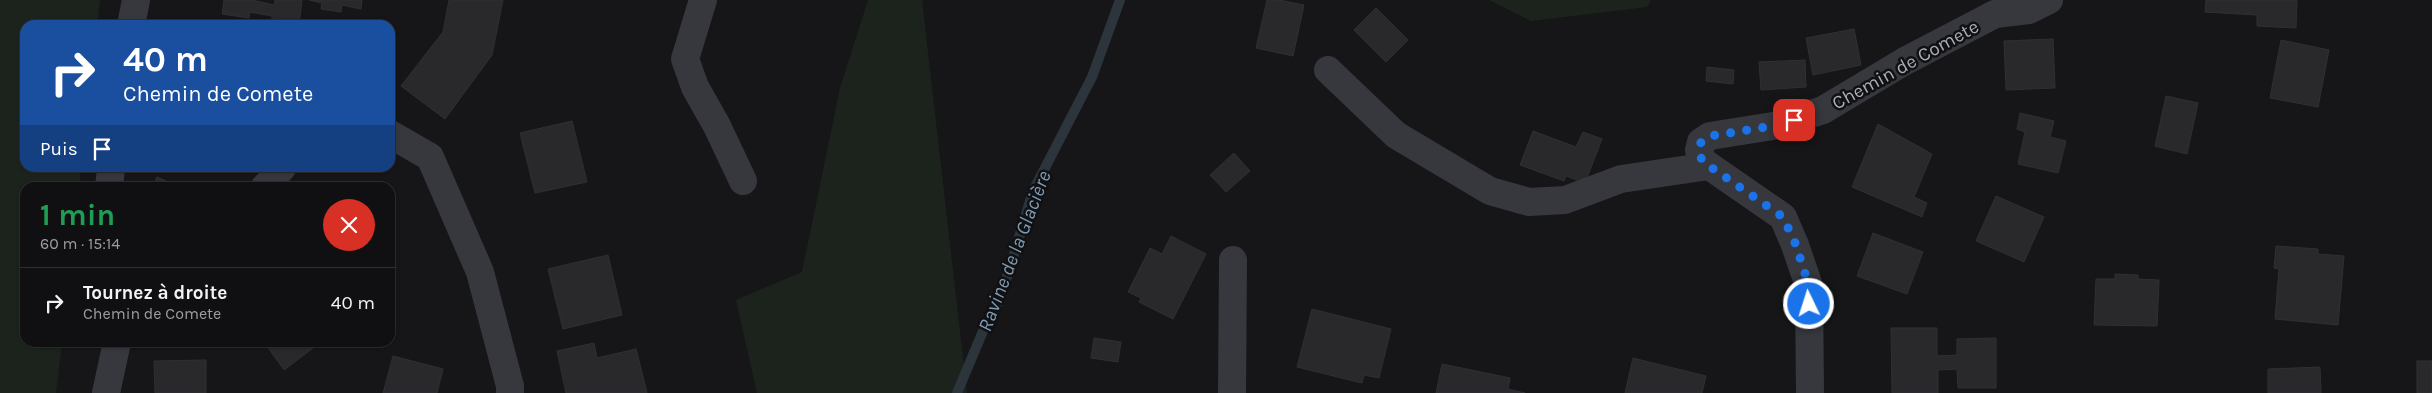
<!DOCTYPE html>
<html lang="fr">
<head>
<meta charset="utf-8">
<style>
  :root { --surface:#101012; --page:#1e1e20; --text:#f1f3f6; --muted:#9c9d9f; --line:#303032 }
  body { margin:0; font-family:Karla,sans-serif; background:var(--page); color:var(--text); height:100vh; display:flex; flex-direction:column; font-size:19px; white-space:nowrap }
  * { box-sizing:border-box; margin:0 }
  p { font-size:16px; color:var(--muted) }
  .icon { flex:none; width:28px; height:28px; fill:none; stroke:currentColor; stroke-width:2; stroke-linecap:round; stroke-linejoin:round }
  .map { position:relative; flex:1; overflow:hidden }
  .sheet { position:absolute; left:20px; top:182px; width:375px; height:165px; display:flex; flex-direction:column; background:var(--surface); border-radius:15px; box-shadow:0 1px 4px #0004,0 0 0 1px var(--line) }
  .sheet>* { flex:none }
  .top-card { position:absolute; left:20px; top:20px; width:375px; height:152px; border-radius:15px; box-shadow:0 1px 4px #0004,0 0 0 1px var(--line); background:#1a4fa0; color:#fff; overflow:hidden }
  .pin { position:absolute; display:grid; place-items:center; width:42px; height:42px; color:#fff; margin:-21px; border-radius:10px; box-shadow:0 2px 8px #0006 }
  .me { position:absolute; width:55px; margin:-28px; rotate:356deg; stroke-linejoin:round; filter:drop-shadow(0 0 4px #0008) }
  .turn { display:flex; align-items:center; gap:18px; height:105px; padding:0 20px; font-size:22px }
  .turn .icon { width:65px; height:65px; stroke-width:2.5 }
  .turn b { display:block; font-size:35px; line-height:42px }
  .then { display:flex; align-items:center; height:48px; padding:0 20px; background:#0003; gap:10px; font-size:19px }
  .round { display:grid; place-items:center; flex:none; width:52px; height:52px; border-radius:26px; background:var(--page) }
  .overview { display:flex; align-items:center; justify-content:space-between; height:85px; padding:0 20px }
  h1 { font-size:30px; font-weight:700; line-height:38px; color:#1e9e55 }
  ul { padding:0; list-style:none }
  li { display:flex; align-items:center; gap:15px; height:70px; padding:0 20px; border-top:1px solid var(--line) }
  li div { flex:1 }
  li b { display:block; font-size:19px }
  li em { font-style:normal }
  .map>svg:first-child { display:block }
  .green { fill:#1c231d }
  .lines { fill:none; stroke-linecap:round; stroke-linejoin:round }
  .stream { stroke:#2c353c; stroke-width:10 }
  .building { fill:#29292c; stroke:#303034 }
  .minor { stroke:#37383d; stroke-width:28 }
  .route { stroke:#1a73e8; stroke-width:9; stroke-dasharray:0 16.2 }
  .labels { text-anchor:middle; stroke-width:5; stroke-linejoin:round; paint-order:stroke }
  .street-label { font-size:19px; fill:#a8adb8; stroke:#111113 }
  .water-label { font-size:20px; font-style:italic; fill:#7f9bb3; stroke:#111113 }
</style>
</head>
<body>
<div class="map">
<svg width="2432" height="393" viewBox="0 0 2432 393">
  <rect width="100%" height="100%" fill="#161618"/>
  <!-- green -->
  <g class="green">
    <path d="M0,0H100L97,25H25V168H81L79,187L25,188V342L62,343L56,393H0Z"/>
    <path d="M868,0H922L967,393H757L736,300L802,272L840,88Z"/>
    <path d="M1489,0H1651L1647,7L1531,21Z"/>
  </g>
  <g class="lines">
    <!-- stream -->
    <path class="stream" d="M957,393L986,324L997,305L1009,271L1033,191L1092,77L1120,0"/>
  </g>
  <!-- building -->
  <g class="building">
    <path d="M224,0H252L274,5L275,0H302L299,25L272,21V16L250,12L249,18L222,14Z"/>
    <path d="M309,0H362L361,9L342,5L341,12L321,9L322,3Z"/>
    <path d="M449,0H503L492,55L445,119L401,86L443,32Z"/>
    <path d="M1267,0H1279L1304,5L1293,56L1256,48Z"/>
    <path d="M2206,0H2297L2296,28L2257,26V15L2205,12Z"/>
    <path d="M1376,8L1408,40L1386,62L1354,30Z"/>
    <path d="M1854,29L1861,65L1813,75L1806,38Z"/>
    <path d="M2053,39L2055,88L2006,90L2004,41Z"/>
    <path d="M2281,40L2329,50L2318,107L2270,98Z"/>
    <path d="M1805,60L1806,87L1761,90L1759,62Z"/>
    <path d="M1707,67L1734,70L1733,84L1706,81Z"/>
    <path d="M2166,96L2198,103L2187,154L2155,146Z"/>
    <path d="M2020,113L2054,121L2050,137L2066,141L2058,173L2018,164L2025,132L2017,129Z"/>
    <path d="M572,121L587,182L535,193L520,133Z"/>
    <path d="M1878,124L1932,154L1914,197L1927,203L1922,217L1852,187Z"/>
    <path d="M1533,131L1576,147L1583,132L1602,139L1585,183L1566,176L1564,181L1520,165Z"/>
    <path d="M1234,153L1250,171L1226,192L1210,175Z"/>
    <path d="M157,177L175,185L174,188H152Z"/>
    <path d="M1996,196L2044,217L2024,262L1976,241Z"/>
    <path d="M1873,233L1923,252L1907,294L1857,276Z"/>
    <path d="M1171,236L1206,254L1173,319L1139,302L1141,298L1128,292L1150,248L1162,254Z"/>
    <path d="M2276,246L2318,249V254L2344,256L2338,325L2275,319L2279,269L2274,268Z"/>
    <path d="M608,255L622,315L563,329L548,269Z"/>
    <path d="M2115,274L2138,275V279L2159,280L2157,326L2094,325L2096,279H2115Z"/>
    <path d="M1312,309L1391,329L1379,378L1364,375L1362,383L1297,367Z"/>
    <path d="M1891,328H1937V356L1957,355V339L1996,338V388H1958L1957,369L1938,370V393H1892Z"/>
    <path d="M1094,338L1121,342L1118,362L1091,358Z"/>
    <path d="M264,342H321L284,370Z"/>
    <path d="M594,343L597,358L636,349L647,393H566L557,351Z"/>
    <path d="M393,356L443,369L437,393H383Z"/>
    <path d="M1633,358L1706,376L1702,393H1625Z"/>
    <path d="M206,360V393H155L154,361Z"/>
    <rect x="2417" y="361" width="15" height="32"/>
    <path d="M1442,364L1510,378L1508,389L1525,393H1436Z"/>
    <path d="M2320,367L2321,393H2268V369Z"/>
  </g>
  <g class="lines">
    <!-- minor -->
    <g class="minor">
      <path d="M703,0L685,59L695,87L717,126L743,181"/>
      <path d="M131,25L136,0"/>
      <path d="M1328,70L1396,135L1490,191L1529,202L1565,200L1621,179L1709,166"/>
      <path d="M390,134L430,157L480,272L510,386V393"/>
      <path d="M109,188L111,168"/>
      <path d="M264,188L282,168"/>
      <path d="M106,393L117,342"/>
      <path d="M1232,393L1233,260"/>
      <path d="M1810,393L1809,286L1795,245L1783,217L1702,161L1699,150L1701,142L1710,136L1779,125L1823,110L1905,61L1995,14L2029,10L2049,0"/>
    </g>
  </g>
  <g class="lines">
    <!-- route -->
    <path class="route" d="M1794,120L1779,125L1710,136L1701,142L1699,150L1702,161L1783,217L1796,245L1809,286V304"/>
  </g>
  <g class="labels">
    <!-- street labels -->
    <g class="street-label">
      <text transform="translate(1905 64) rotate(-29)" y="7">Chemin de Comete</text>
    </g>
    <!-- water labels -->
    <g class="water-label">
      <text transform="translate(1014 251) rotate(-69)" y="7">Ravine de la Glacière</text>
    </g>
  </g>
</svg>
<div class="pin" style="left:1794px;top:120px;background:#d93025"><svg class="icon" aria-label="arrive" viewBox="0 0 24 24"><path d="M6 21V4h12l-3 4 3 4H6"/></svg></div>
<svg class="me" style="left:1809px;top:304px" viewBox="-20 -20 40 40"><circle r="17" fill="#1a73e8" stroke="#fff" stroke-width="3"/><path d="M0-11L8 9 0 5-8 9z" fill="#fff"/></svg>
<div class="top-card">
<div class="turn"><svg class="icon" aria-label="right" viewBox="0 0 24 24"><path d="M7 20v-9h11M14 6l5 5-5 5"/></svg><div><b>40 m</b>Chemin de Comete</div></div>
<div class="then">Puis<svg class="icon" aria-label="arrive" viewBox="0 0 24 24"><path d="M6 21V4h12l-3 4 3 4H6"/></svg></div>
</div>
<section class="sheet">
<div class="overview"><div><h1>1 min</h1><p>60 m · 15:14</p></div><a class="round" style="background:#d93025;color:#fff"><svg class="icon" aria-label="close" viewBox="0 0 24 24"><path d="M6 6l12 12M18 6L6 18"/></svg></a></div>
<ul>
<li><svg class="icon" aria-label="right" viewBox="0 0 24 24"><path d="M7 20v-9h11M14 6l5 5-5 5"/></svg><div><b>Tournez à droite</b><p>Chemin de Comete</p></div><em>40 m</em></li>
</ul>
</section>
</div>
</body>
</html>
